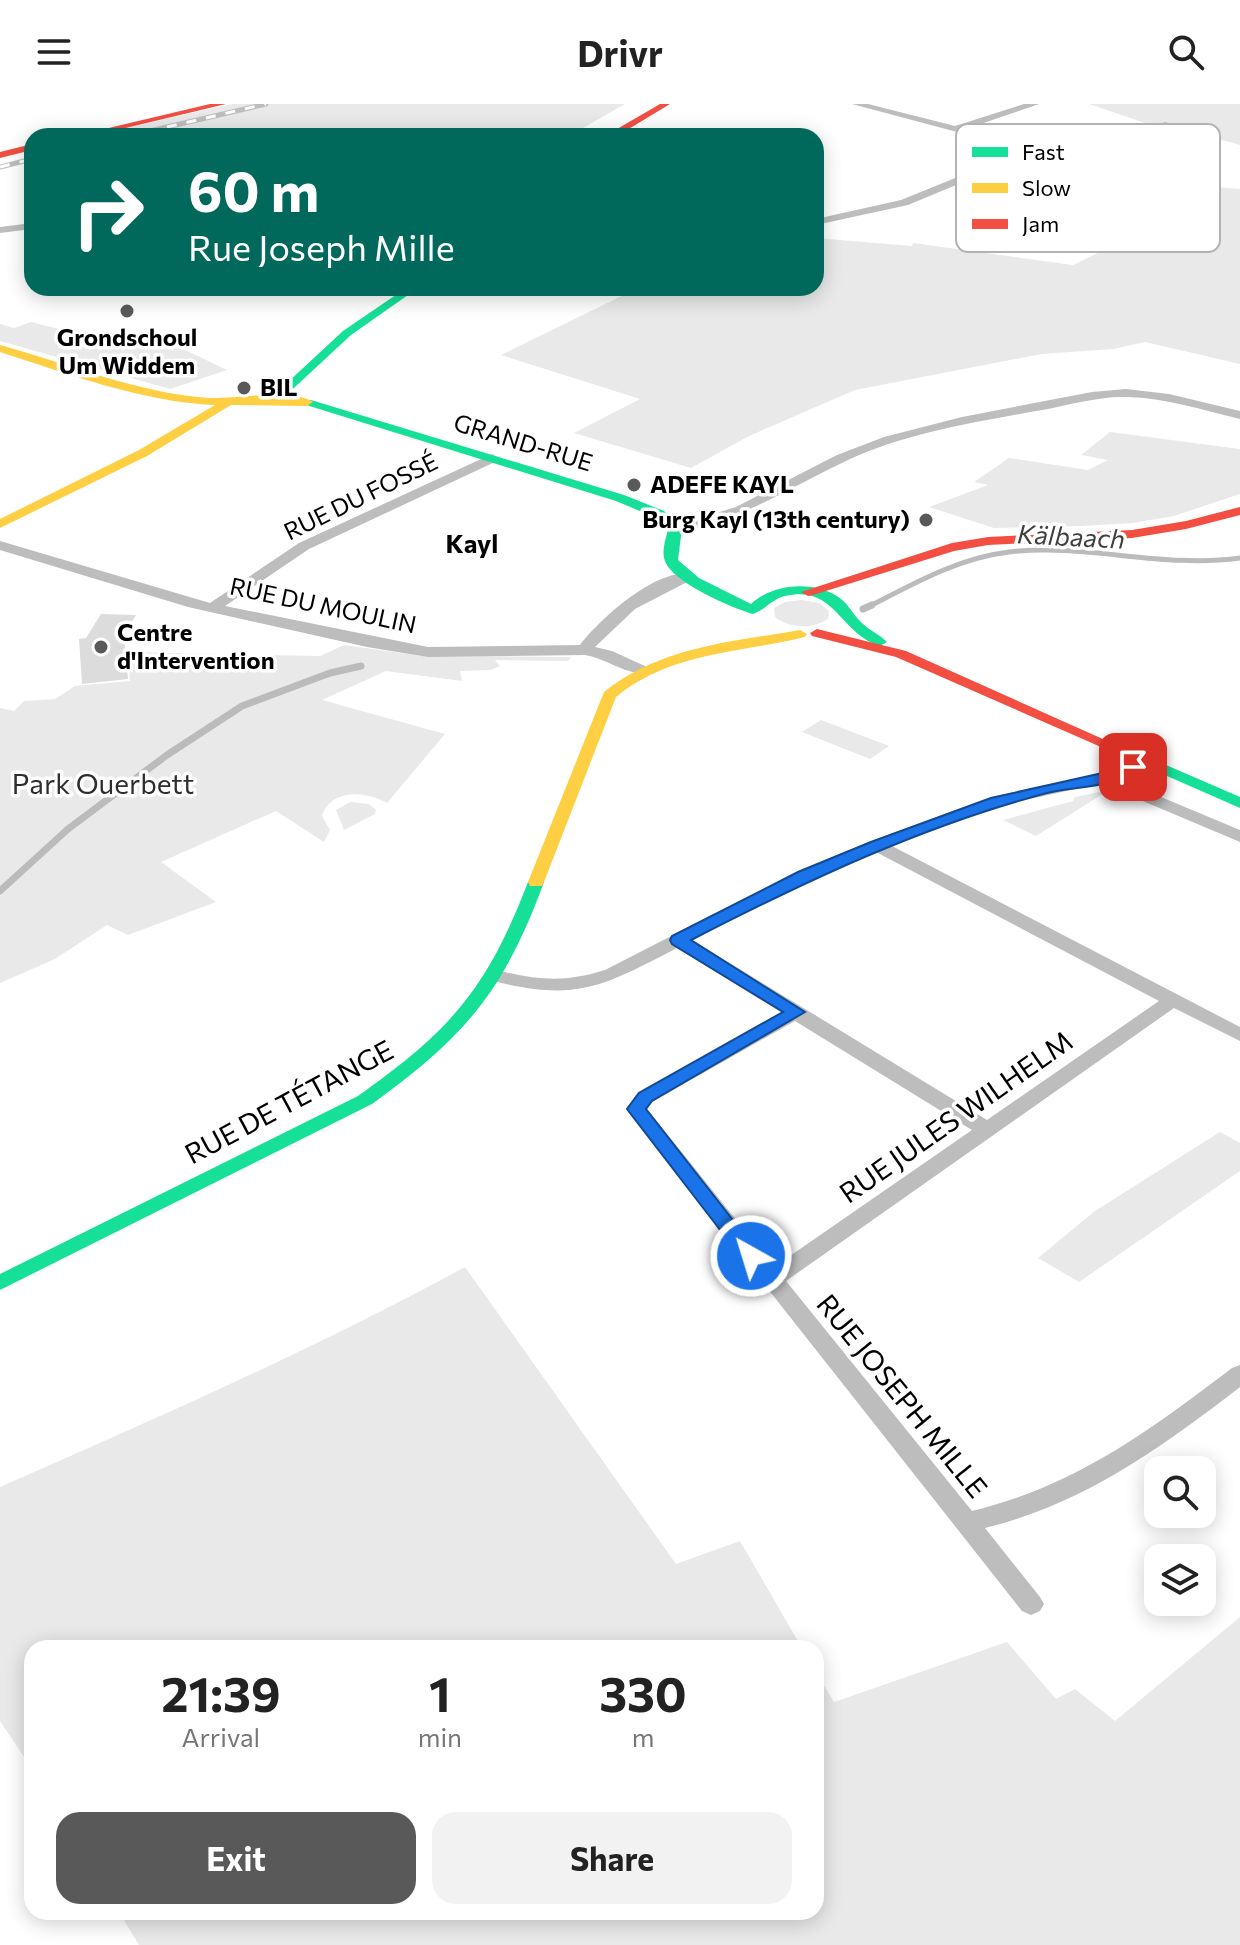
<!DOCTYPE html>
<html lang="en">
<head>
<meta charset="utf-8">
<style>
  :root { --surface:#fff; --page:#f2f2f2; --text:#222; --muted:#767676; --accent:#595959 }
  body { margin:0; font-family:Commissioner,sans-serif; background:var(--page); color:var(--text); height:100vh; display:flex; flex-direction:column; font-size:30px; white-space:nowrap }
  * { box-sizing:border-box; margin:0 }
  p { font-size:26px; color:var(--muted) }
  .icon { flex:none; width:44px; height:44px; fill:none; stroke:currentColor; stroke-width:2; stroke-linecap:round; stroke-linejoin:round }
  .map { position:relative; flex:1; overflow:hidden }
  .sheet { position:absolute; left:24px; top:1536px; width:800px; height:280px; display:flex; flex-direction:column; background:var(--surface); border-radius:24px; box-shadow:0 4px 20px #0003 }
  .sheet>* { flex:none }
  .guide { position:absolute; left:24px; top:24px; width:800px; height:168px; border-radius:24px; box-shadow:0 4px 20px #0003; background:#00695c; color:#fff; overflow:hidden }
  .tools { position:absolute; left:1144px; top:1352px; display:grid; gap:16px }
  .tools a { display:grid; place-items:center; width:72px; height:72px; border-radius:16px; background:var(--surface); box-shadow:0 4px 20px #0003; font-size:40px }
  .pin { position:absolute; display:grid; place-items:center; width:68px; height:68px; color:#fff; margin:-34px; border-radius:16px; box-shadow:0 4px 12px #0006 }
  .me { position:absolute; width:88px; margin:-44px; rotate:321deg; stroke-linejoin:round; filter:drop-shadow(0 0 6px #0008) }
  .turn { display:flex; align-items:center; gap:28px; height:168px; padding:0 32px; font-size:36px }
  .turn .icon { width:104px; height:104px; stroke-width:2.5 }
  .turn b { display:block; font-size:56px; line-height:68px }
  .eta { display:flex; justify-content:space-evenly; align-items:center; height:136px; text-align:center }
  .eta b { font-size:48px; font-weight:700; line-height:56px }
  .primary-button { display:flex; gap:16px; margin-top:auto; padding:16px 32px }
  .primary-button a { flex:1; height:92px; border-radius:24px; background:var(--accent); color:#fff; font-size:32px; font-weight:700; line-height:92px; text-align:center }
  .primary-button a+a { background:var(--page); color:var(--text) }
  header { display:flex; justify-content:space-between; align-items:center; height:104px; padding:0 32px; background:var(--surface); font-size:36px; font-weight:700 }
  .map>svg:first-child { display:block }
  .green { fill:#e9e9e9 }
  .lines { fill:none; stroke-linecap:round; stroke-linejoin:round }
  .stream-far1 { stroke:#bbb; stroke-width:5 }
  .stream { stroke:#bbb; stroke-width:7 }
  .building { fill:#dcdcdc }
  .street { fill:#bdbdbd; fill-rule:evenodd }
  .fast { fill:#16e098; fill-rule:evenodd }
  .slow { fill:#ffcf43; fill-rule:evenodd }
  .jam { fill:#f24e42; fill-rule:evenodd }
  .rail-casing { stroke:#bdbdbd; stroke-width:5 }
  .rail { stroke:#fff; stroke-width:3; stroke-dasharray:10; stroke-linecap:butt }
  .route { fill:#1a73e8; stroke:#114b97; stroke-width:2 }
  .poi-dot { fill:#595959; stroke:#fff; stroke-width:3 }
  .labels { text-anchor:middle; stroke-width:7; stroke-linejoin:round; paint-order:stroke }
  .far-poi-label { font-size:24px; font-weight:bold; fill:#000; stroke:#fff; text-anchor:start }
  .far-street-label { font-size:24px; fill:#000; stroke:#fff }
  .far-water-label { font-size:26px; font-style:italic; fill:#3f3f3f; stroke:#fff }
  .far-quarter-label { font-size:26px; font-weight:bold; fill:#000; stroke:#fff }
  .park-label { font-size:28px; fill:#2e2e2e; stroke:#fff }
  .street-label { font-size:28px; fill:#000; stroke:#fff }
  .key { fill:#fff; stroke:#b2b2b2; stroke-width:2 }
  .key-label { font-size:22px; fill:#000 }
</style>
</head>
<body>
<header><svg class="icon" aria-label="menu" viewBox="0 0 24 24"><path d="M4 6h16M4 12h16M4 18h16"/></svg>Drivr<svg class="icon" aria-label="search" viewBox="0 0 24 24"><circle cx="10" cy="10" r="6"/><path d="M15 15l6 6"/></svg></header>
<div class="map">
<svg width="1240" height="1841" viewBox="0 0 1240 1841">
  <rect width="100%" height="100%" fill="#fff"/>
  <!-- green -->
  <g class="green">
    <path d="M232,0H625L569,32H91Z"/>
    <path d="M1089,0H1240V41L1159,19L1151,21Z"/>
    <path d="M1202,82L1240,85V260L1145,238L1113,245L1042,250L855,286L749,332L691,364L574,329L640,295L501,251L634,186L629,184H816V134L912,142L913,139L1073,161L1190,104L1169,98Z"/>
    <path d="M31,218L103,236L148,228L227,266L170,285L0,237V220L14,224Z"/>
    <path d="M1110,328L1240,345V390L1174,412L1133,419L1082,422L994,424L929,403L988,381L974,378L1009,354L1088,366L1108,356L1081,351Z"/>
    <path d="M802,496L819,499L829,507L828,515C812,525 790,525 775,513L774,504L785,498Z"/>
    <path d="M344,541L422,552L571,553L568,557L495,556L500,562L491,566L460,567L462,577L386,567L322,596L445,630L387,699C367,687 331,684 322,712L330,726L324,738L276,707L161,758L216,798L128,831L107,821L55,855L0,879V604L14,607L24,597L55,595L75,582L130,577L128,548L320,552Z"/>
    <path d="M821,616L889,642L870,655L802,628Z"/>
    <path d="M1109,686L1036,732L1003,716L1073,697L1075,693Z"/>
    <path d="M350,698L369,700L376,706L375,710L344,726L336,706Z"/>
    <path d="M1220,1028L1240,1039V1067L1079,1178L1038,1154L1095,1107Z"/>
    <path d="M465,1163L676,1460L740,1437L802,1544H32V1665L0,1617V1383C157,1314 314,1245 465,1163Z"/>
    <path d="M1240,1513V1841H139L119,1808H816V1568L834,1598L1007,1538L1056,1595L1075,1585L1115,1617Z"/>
  </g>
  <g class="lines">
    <!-- stream-far1 -->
    <path class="stream-far1" d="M868,503C913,480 958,454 1009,448C1086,439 1162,465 1240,454"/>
    <!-- stream -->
    <g class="stream">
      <path d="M863,505L872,501"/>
      <path d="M0,787L68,725L167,651L242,602L330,569L361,562"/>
    </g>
  </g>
  <!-- building -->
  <path class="building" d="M101,510L136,511L124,531L128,575L82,580L79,535L86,534Z"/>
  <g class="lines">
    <!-- street -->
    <g class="street">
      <path d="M852,0H868L955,22L1024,0H1039L966,25L1044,45L1166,18L1171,21L1009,59L908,101L816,121V115L901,96L1002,55L1032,48Z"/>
      <path d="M32,119V125L0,129V123Z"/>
      <path d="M1126,285L1169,290L1240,307V315C1203,306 1165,294 1127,293C1098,292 1070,301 1042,306C977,318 909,328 848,356C790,383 740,418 675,428L668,424L736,403L837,351L884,333L962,313L1092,288Z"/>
      <path d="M492,350L499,354L497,357L309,445L225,502L428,543L580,541C600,515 656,464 691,470V476L635,505L595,543L612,547L647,563V569C628,572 605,554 585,551L428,553L367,543L188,503L0,446V437L210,499L299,439Z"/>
      <path d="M1147,653L1153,654L1156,658L1153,662L1117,676L1002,701L892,742L1240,923V937L1174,904L786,1177L972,1407C1075,1382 1149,1327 1232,1264L1240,1261V1283C1161,1344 1083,1400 985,1424L1040,1493L1044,1500L1040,1507L1031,1511L1022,1507L626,1005L638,988L781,908L677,844C600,884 576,898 489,876L486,872L496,866C539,876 563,879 605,866L798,767L871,737L991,693L1106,668ZM876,748L1159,897L987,1016L692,836L810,775ZM795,917L972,1026L774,1163L647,1005L652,998Z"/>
      <path d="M1137,683L1240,726V738L1131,692L1128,688Z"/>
    </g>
    <!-- fast -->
    <g class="fast">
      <path d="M406,184H418L351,231L282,295H274V291L343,227Z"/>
      <path d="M303,296H311L624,391L664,407L682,424L678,456L699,474L751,500C773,479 817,476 841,495C849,501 854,512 862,519C869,526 880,531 887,538L880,542C840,530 835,480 785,492C772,495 765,506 753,510C732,504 672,478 665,457C661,447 666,435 668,425L654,413L616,397L303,300Z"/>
      <path d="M1106,635L1240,693V704L1101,643L1098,640Z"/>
      <path d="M536,773L544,778C504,887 466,932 372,1000L0,1186V1170L358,992C451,926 487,885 528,778Z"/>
    </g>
    <!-- slow -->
    <g class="slow">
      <path d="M0,241C69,260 137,289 209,294C235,295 293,284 313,298L307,302L231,301L147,352L0,424V415L139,346L215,301C142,298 69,270 0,248Z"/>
      <path d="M800,526L807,530L805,533C739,549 671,548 616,593L544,778L542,782H530L528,778L604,588C660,543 731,538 800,526Z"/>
    </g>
    <!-- jam -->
    <g class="jam">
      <path d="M210,0H226L92,32H75Z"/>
      <path d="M660,0H670L617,32H605Z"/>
      <path d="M32,40V46L0,54V48Z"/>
      <path d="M1240,403V411L1186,425L1132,434L988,441L954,447L813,491L808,492L801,488L952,439L988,433L1132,426L1186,417Z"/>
      <path d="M817,525L906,547L1114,640L1111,643H1101L896,553L812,532L810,529Z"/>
    </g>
    <defs>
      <g id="rail">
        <path d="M128,32L266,0"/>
        <path d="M0,63L32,55"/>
      </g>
    </defs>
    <!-- rail casing -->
    <use href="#rail" class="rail-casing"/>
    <!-- rail -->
    <use href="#rail" class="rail"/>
  </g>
  <!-- route -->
  <path class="route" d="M1133,659L1140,663C1119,684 1074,682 1047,689C922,722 806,777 691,836L805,908L652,997L646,1005L761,1152L751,1159L744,1157L627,1005L639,989L783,908L672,840L670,836L672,832L798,768L871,738L991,694L1107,668Z"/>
  <!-- markers -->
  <g class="poi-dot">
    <circle cx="127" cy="207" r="8"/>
    <circle cx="244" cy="284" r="8"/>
    <circle cx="634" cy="381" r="8"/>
    <circle cx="926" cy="416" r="8"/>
    <circle cx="101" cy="543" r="8"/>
  </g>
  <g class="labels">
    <!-- far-poi labels -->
    <g class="far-poi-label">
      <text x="127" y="242" text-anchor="middle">Grondschoul<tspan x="127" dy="28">Um Widdem</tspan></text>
      <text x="260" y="292">BIL</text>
      <text x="650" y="389">ADEFE KAYL</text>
      <text x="910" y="424" text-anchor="end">Burg Kayl (13th century)</text>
      <text x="117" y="537">Centre<tspan x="117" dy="28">d'Intervention</tspan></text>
    </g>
    <!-- far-street labels -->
    <g class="far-street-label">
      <text transform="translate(523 339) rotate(17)" y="8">GRAND-RUE</text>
      <text transform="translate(361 393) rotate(-26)" y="8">RUE DU FOSSÉ</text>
      <text transform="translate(323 502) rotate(12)" y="8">RUE DU MOULIN</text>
    </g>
    <!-- far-water labels -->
    <g class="far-water-label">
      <text transform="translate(1071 433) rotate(3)" y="9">Kälbaach</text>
    </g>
    <!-- far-quarter labels -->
    <g class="far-quarter-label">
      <text x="472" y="449">Kayl</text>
    </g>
    <!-- park labels -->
    <g class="park-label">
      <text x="103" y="690">Park Ouerbett</text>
    </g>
    <!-- street labels -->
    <g class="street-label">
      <text transform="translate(289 998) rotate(-28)" y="10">RUE DE TÉTANGE</text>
      <text transform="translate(956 1013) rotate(-35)" y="10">RUE JULES WILHELM</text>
      <text transform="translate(902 1292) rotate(51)" y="10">RUE JOSEPH MILLE</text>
    </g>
  </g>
  <!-- legend -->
  <rect x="956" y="20" width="264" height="128" rx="12" class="key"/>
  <rect x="972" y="43" width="36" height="10" fill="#16e098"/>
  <rect x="972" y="79" width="36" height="10" fill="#ffcf43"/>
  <rect x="972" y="115" width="36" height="10" fill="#f24e42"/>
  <g class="key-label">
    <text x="1022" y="56">Fast</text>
    <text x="1022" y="92">Slow</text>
    <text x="1022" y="128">Jam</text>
  </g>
</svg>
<div class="tools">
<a><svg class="icon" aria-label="search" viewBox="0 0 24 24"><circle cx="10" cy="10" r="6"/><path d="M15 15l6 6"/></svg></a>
<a><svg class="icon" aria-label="layers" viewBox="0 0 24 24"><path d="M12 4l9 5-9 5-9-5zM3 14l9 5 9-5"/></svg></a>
</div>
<div class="pin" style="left:1133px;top:663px;background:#d93025"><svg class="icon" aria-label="arrive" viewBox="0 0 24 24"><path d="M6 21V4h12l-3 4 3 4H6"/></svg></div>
<svg class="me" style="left:751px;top:1152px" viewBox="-20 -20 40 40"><circle r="17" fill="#1a73e8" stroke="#fff" stroke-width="3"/><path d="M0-11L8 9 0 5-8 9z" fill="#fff"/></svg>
<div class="guide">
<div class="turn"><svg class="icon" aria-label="right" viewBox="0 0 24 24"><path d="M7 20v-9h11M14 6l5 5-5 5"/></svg><div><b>60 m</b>Rue Joseph Mille</div></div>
</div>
<section class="sheet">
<div class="eta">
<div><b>21:39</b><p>Arrival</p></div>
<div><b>1</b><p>min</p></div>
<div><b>330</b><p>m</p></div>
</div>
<div class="primary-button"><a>Exit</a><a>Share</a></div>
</section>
</div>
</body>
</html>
